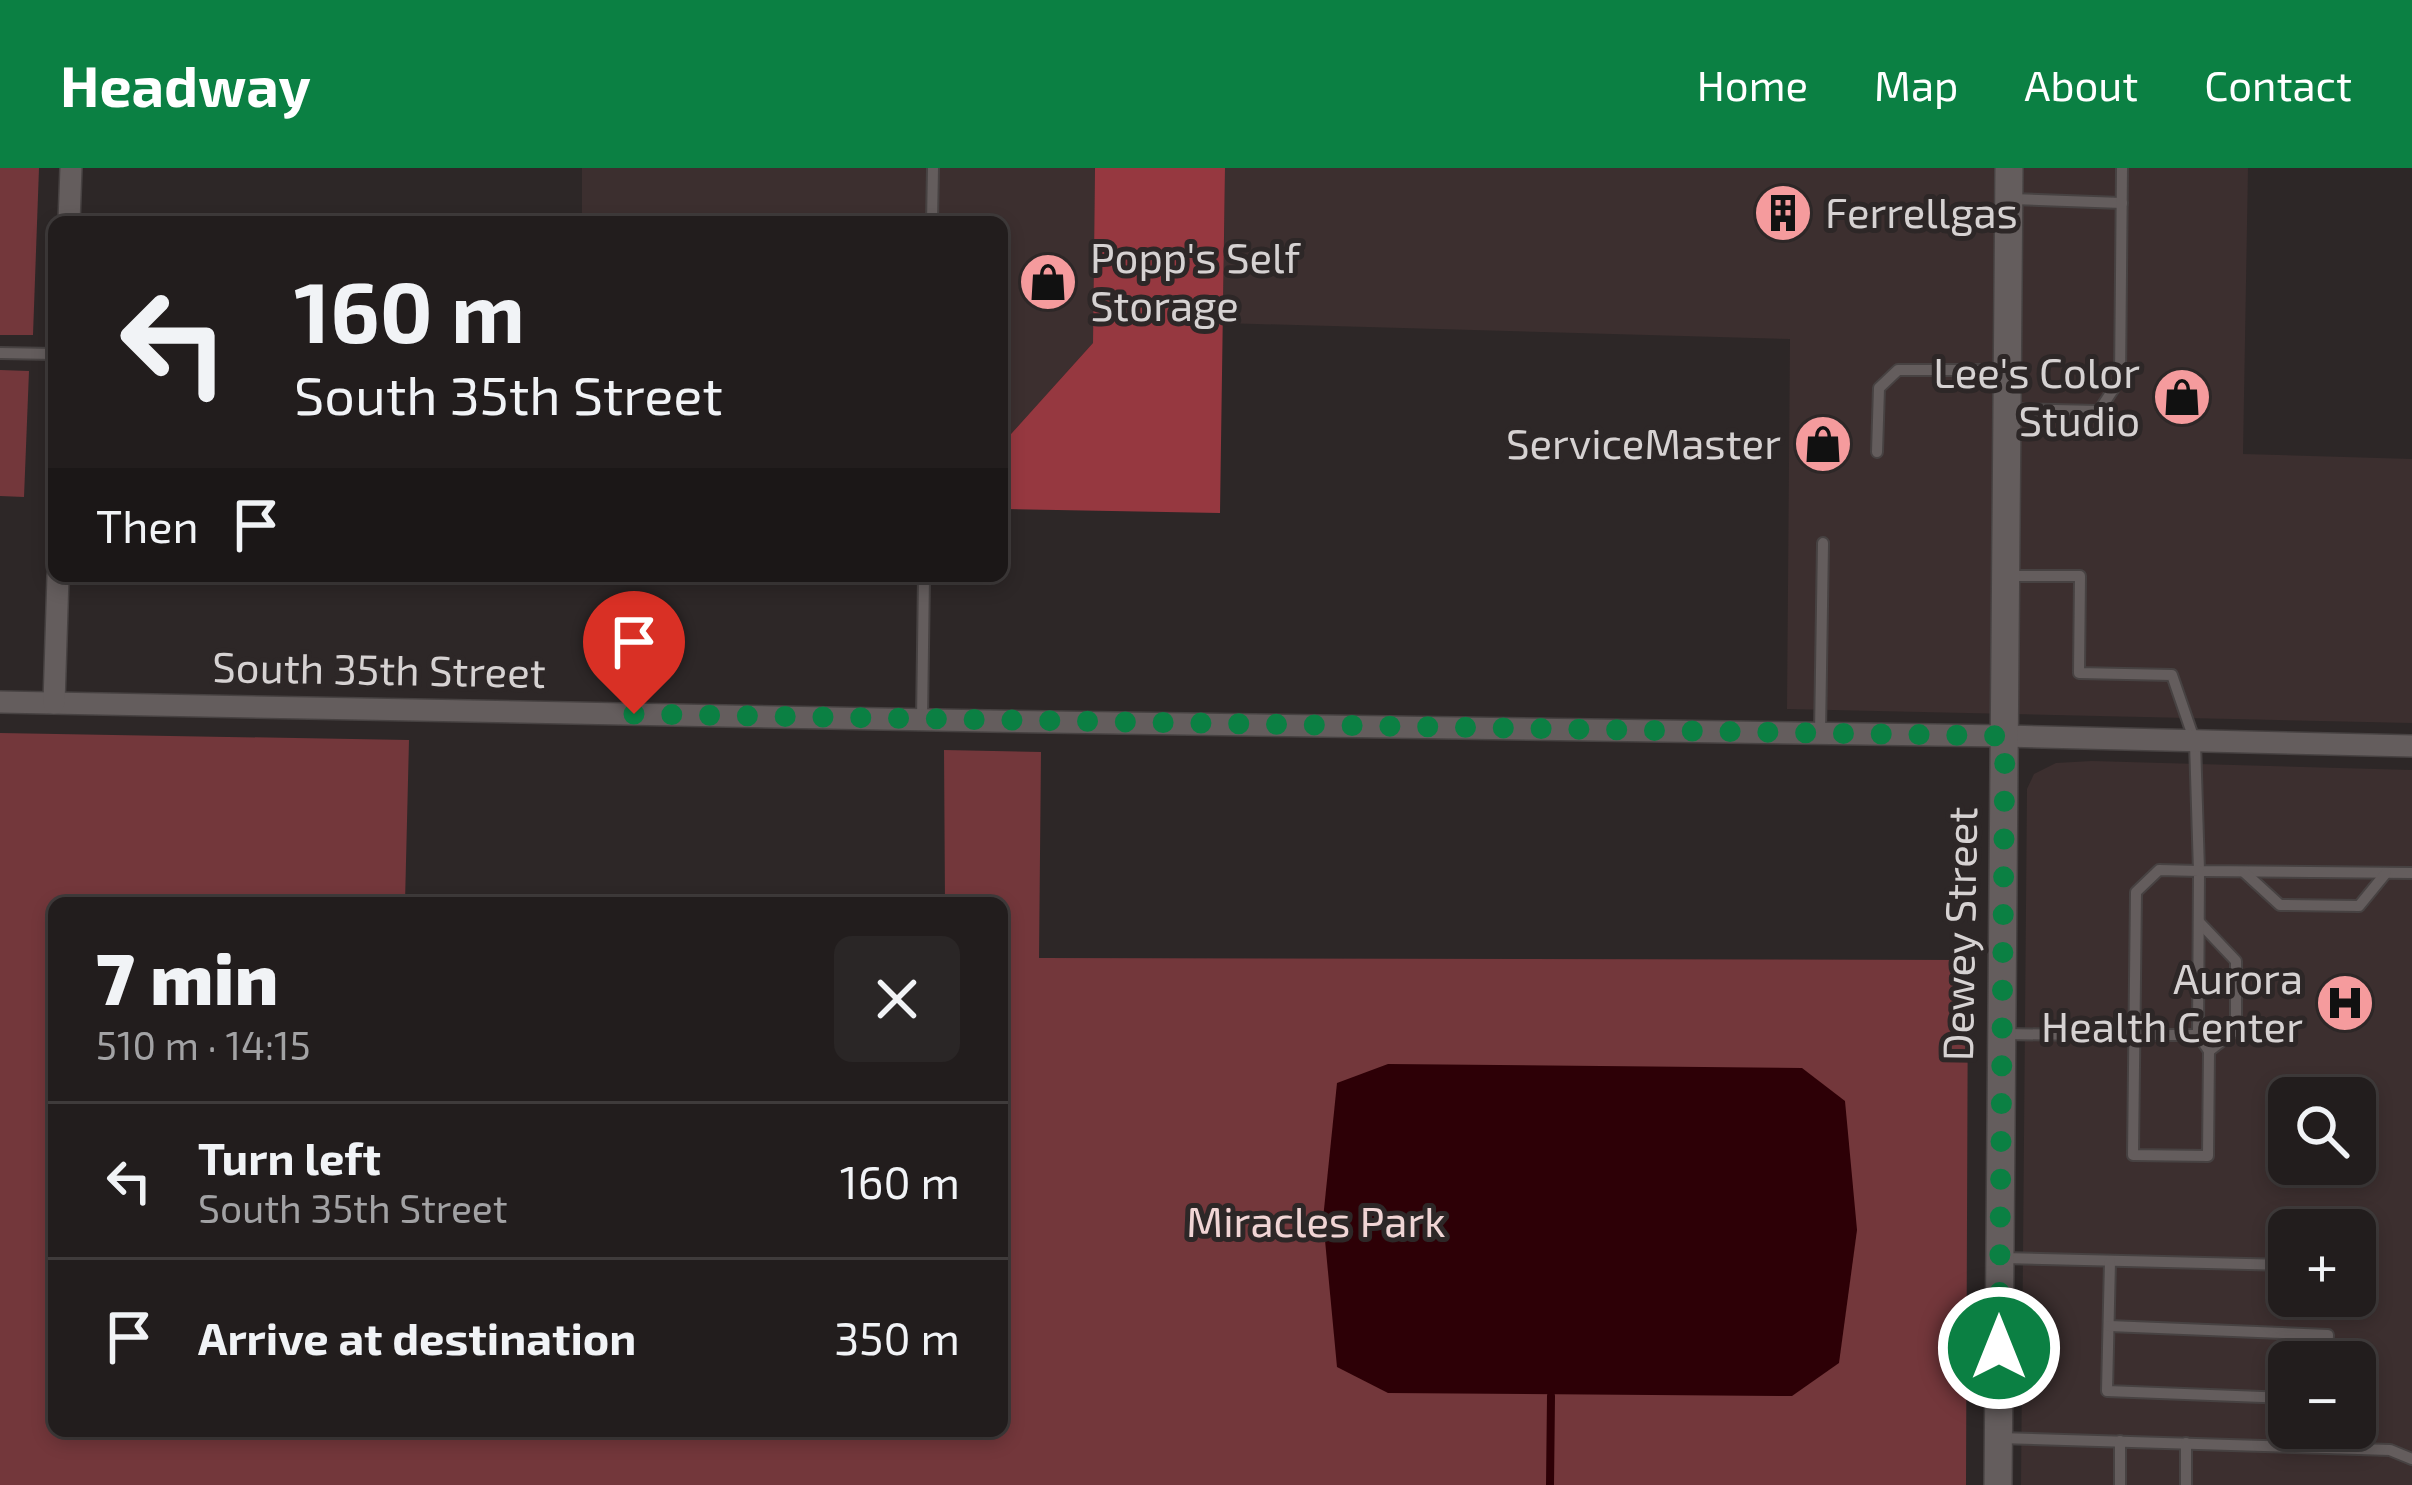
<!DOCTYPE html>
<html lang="en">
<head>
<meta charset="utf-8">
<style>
  :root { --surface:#221d1d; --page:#2a2626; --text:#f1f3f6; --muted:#a2a2a4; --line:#3f3b3b; --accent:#0b8043 }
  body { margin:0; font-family:"Exo 2",sans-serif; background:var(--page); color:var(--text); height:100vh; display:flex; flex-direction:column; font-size:45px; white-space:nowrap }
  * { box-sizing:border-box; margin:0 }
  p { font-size:39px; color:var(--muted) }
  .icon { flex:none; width:66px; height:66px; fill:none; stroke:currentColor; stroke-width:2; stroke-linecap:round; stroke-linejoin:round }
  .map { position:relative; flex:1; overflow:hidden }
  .side { position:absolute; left:48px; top:729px; width:960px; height:540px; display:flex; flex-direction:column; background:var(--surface); border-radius:18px; box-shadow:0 6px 18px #0003,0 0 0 3px var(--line) }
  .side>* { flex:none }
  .banner { position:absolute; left:48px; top:48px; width:960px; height:366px; border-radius:18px; box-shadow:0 6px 18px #0003,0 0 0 3px var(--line); background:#221d1d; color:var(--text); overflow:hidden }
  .controls { position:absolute; left:2268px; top:909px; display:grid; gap:24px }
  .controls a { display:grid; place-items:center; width:108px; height:108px; border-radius:18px; background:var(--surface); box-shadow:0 6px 18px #0003,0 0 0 3px var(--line); font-size:60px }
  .pin { position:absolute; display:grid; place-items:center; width:102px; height:102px; color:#fff; margin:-123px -51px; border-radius:50% 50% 50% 0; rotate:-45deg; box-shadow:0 0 12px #0007 }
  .pin .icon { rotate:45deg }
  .me { position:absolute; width:132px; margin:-66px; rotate:0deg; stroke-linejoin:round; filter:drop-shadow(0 0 9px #0008) }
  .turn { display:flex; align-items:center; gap:42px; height:252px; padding:0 48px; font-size:54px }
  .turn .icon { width:156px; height:156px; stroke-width:2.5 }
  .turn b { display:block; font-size:84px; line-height:102px }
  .then { display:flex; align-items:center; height:114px; padding:0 48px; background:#0003; gap:24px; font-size:45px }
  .round { display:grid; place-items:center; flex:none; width:126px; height:126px; border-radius:18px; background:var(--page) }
  .headline { display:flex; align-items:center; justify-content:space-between; height:204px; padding:0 48px }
  h1 { font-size:72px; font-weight:800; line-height:90px }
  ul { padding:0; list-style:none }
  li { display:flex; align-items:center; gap:36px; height:156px; padding:0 48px; border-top:3px solid var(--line) }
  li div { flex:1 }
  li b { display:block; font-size:45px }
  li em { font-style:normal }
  header { display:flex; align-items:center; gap:72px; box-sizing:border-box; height:168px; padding:0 60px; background:var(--accent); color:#fff }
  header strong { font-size:57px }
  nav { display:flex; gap:66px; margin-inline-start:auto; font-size:42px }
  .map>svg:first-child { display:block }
  .built { fill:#3c2f2f; fill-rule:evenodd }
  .green { fill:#73373b }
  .forest { fill:#963840 }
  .water { fill:#2d0006 }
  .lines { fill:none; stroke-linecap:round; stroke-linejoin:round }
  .stream { stroke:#2d0006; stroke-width:8 }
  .service-casing { stroke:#474242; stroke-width:14 }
  .minor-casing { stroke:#474242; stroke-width:24 }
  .tertiary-casing { stroke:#474242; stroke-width:30 }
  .service { stroke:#645d5d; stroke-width:10 }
  .minor { stroke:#645d5d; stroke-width:21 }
  .tertiary { stroke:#645d5d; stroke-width:27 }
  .route { stroke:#0b8043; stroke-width:21; stroke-dasharray:0 37.8 }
  .labels { text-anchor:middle; stroke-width:10; stroke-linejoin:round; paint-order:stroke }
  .poi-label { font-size:42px; fill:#d6d2d2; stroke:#2d2727; text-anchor:end }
  .street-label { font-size:42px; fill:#d6d2d2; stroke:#2d2727 }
  .park-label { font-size:42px; fill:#f1d5d5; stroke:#2d2727 }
</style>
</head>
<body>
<header>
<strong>Headway</strong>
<nav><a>Home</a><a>Map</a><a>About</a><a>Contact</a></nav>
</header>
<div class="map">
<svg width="2412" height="1317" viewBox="0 0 2412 1317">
  <rect width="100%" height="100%" fill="#2d2727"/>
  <!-- built -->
  <g class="built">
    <path d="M582,0H1095L1093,175L1002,276V54H582Z"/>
    <path d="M1225,0H2248L2243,286L2412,291V555L1787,541L1790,171L1223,155Z"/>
    <path d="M2092,593L2412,602V1317H2021L2027,621L2034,606L2056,595ZM2289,930H2355V996H2289ZM2289,1062H2355V1128H2289ZM2289,1194H2355V1260H2289Z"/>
  </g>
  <!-- green -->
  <g class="green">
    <path d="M0,0H39L33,167H0Z"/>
    <path d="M0,202L29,203L24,329L0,328Z"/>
    <path d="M0,565L409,572L405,735H54V1263H1002V735H945L944,582L1041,584L1039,790L1968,792L1966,1317H0Z"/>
  </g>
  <!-- forest -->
  <path class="forest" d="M1095,0H1225L1220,345L1002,341V276L1093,175Z"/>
  <!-- water -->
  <path class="water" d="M1388,896L1802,900L1845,933L1857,1062L1839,1195L1792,1228L1388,1225L1337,1199L1323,1051L1337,915Z"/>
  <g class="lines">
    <!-- stream -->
    <path class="stream" d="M1550,1317L1551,1228"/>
    <defs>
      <g id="service">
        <path d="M2012,31L2122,35"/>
        <path d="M932,54L933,0"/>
        <path d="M0,185L54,186"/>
        <path d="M2011,241L2099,243L2120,211L2122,0"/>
        <path d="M1877,284L1879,220L1898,202H2004"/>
        <path d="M2009,408H2080L2079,505L2172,507L2195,574L2199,703L2412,705"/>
        <path d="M922,552L924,408"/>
        <path d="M1820,565L1823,375"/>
        <path d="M2244,704L2280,737L2359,738L2386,705"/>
        <path d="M2199,754L2236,793V862L2209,883"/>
        <path d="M2004,866C2068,867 2133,867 2198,867L2199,703L2159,702L2136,724L2133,987L2208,988L2209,883L2198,867"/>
        <path d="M2003,1090L2289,1097"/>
        <path d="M2110,1093L2107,1223L2289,1230"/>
        <path d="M2109,1158L2328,1167L2327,1194"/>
        <path d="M1999,1270L2390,1282L2412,1291"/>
        <path d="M2120,1317V1273"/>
        <path d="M2186,1317V1275"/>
      </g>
      <g id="minor">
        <path d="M69,54L71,0"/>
        <path d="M0,534L989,553L2005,568L2412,578"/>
        <path d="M54,535L58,408"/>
      </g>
      <path id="tertiary" d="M1998,1317L2009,0"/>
    </defs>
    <!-- service casing -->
    <use href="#service" class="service-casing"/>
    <!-- minor casing -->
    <use href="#minor" class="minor-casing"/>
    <!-- tertiary casing -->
    <use href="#tertiary" class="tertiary-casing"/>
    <!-- service -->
    <use href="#service" class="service"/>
    <!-- minor -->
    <use href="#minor" class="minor"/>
    <!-- tertiary -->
    <use href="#tertiary" class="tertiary"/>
  </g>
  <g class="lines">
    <!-- route -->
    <path class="route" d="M634,546L2005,568L1999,1180"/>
  </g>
  <!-- icons -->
  <defs>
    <symbol id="building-disc" viewBox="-11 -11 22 22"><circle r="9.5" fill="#f59b9d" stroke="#2d2727"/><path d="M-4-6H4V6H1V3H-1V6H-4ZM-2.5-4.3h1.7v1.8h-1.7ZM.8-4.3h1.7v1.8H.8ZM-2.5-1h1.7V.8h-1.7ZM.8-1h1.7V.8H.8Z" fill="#111"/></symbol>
    <symbol id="shop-disc" viewBox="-11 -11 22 22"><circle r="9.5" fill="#f59b9d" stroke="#2d2727"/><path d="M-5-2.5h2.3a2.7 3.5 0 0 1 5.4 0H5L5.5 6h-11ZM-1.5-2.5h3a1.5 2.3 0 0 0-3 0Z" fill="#111"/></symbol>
    <symbol id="hospital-disc" viewBox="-11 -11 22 22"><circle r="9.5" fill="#f59b9d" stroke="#2d2727"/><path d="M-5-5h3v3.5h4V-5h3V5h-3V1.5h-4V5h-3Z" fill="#111"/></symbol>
  </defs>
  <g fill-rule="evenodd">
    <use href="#building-disc" x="1750" y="12" width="66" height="66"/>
    <use href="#shop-disc" x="1015" y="81" width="66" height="66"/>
    <use href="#shop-disc" x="2149" y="196" width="66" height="66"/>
    <use href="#shop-disc" x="1790" y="243" width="66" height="66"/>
    <use href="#hospital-disc" x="2312" y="802" width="66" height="66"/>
  </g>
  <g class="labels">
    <!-- poi labels -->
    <g class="poi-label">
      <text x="1825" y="60" text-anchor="start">Ferrellgas</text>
      <text x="1090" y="105" text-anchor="start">Popp's Self<tspan x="1090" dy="48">Storage</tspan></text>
      <text x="2140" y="220">Lee's Color<tspan x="2140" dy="48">Studio</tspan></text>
      <text x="1781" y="291">ServiceMaster</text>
      <text x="2303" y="826">Aurora<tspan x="2303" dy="48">Health Center</tspan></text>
    </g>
    <!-- street labels -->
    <g class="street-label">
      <text transform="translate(379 502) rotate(1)" y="15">South 35th Street</text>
      <text transform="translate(1960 766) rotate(-89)" y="15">Dewey Street</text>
    </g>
    <!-- park labels -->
    <g class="park-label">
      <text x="1316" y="1069">Miracles Park</text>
    </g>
  </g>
</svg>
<div class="controls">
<a><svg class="icon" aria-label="search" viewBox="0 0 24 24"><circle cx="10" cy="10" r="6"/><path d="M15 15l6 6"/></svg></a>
<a>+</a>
<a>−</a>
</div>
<div class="pin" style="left:634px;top:546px;background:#d93025"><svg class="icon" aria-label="arrive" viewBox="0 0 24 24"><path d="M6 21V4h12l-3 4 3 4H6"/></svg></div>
<svg class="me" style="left:1999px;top:1180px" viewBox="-20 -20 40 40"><circle r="17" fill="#0b8043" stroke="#fff" stroke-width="3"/><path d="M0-11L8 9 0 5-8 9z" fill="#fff"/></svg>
<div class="banner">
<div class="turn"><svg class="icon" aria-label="left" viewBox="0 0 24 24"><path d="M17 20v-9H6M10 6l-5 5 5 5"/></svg><div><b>160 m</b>South 35th Street</div></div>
<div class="then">Then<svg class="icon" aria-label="arrive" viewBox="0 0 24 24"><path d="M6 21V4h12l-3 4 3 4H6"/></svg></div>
</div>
<section class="side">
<div class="headline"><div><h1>7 min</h1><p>510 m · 14:15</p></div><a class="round"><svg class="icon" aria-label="close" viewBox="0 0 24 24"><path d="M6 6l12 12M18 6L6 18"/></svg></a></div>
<ul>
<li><svg class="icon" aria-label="left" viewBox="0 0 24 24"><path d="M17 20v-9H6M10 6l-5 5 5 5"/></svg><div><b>Turn left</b><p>South 35th Street</p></div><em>160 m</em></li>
<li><svg class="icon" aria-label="arrive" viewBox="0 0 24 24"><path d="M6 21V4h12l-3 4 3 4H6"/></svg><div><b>Arrive at destination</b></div><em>350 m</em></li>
</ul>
</section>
</div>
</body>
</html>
